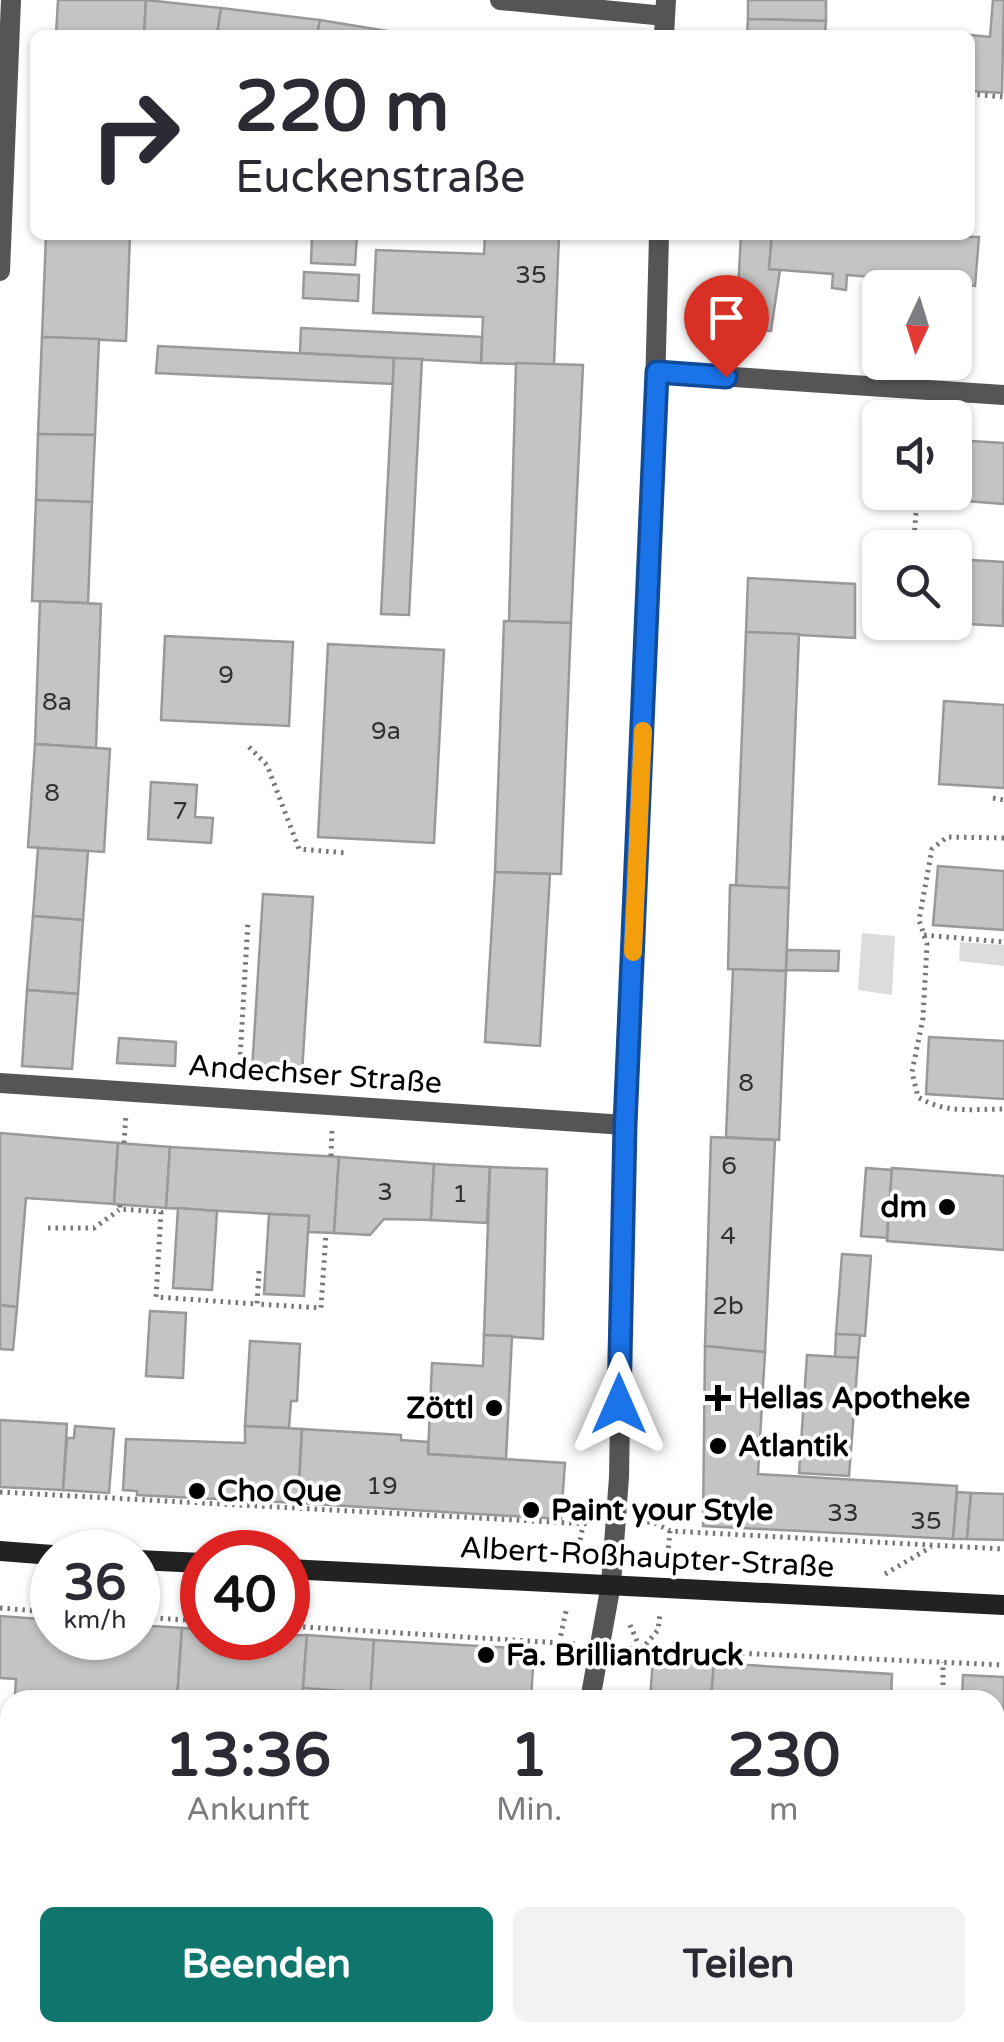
<!DOCTYPE html>
<html lang="de">
<head>
<meta charset="utf-8">
<style>
  :root { --surface:#fff; --page:#f2f2f3; --text:#2b2b33; --muted:#7c7c81; --accent:#0f766e }
  body { margin:0; font-family:"Varela Round",sans-serif; background:var(--page); color:var(--text); height:100vh; display:flex; flex-direction:column; font-size:38px; white-space:nowrap }
  * { box-sizing:border-box; margin:0 }
  p { font-size:32px; color:var(--muted) }
  .icon { flex:none; width:55px; height:55px; fill:none; stroke:currentColor; stroke-width:2; stroke-linecap:round; stroke-linejoin:round }
  .map { position:relative; flex:1; overflow:hidden }
  .panel { position:absolute; left:0px; top:1690px; width:1005px; height:352px; display:flex; flex-direction:column; background:var(--surface); border-radius:30px 30px 0 0; box-shadow:0 2px 8px #0004 }
  .panel>* { flex:none }
  .hud { position:absolute; left:30px; top:30px; width:945px; height:210px; border-radius:15px; box-shadow:0 2px 8px #0004; background:#fff; color:var(--text); overflow:hidden }
  .needle { width:65px; rotate:184deg }
  .controls { position:absolute; left:862px; top:270px; display:grid; gap:20px }
  .controls a { display:grid; place-items:center; width:110px; height:110px; border-radius:15px; background:var(--surface); box-shadow:0 2px 8px #0004; font-size:50px }
  .speed { position:absolute; left:30px; top:1530px; display:flex; gap:20px; font-size:50px; font-weight:700; text-align:center }
  .speed>* { display:grid; place-content:center; width:130px; height:130px; border-radius:50%; background:var(--surface); box-shadow:0 2px 8px #0004; line-height:1 }
  .speed small { font-size:25px; font-weight:400 }
  .speed .limit { border:15px solid #d22; background:#fff; color:#111 }
  .pin { position:absolute; display:grid; place-items:center; width:85px; height:85px; color:#fff; margin:-102px -42px; border-radius:50% 50% 50% 0; rotate:-45deg; box-shadow:0 0 10px #0007 }
  .pin .icon { rotate:45deg }
  .me { position:absolute; width:110px; margin:-55px; rotate:0deg; stroke-linejoin:round; filter:drop-shadow(0 0 8px #0008) }
  .turn { display:flex; align-items:center; gap:35px; height:210px; padding:0 40px; font-size:45px }
  .turn .icon { width:130px; height:130px; stroke-width:2.5 }
  .turn b { display:block; font-size:70px; line-height:85px }
  .eta { display:flex; justify-content:space-evenly; align-items:center; height:170px; text-align:center }
  .eta b { font-size:60px; font-weight:700; line-height:70px }
  .button { display:flex; gap:20px; margin-top:auto; padding:20px 40px }
  .button a { flex:1; height:115px; border-radius:15px; background:var(--accent); color:#fff; font-size:40px; font-weight:700; line-height:115px; text-align:center }
  .button a+a { background:var(--page); color:var(--text) }
  .map>svg:first-child { display:block }
  .green { fill:#dcdcdc }
  .building { fill:#c4c4c4; stroke:#999; stroke-width:2.5 }
  .lines { fill:none; stroke-linecap:round; stroke-linejoin:round }
  .path { stroke:#777; stroke-width:5; stroke-dasharray:2.5 5; stroke-linecap:butt }
  .minor { stroke:#555; stroke-width:20 }
  .tertiary { stroke:#555; stroke-width:20 }
  .secondary { stroke:#222; stroke-width:20 }
  .route-casing { stroke:#114b97; stroke-width:25 }
  .route { stroke:#1a73e8; stroke-width:18 }
  .slow { stroke:#f59e0b; stroke-width:18 }
  .poi-dot { fill:#000; stroke:#fff; stroke-width:4 }
  .labels { text-anchor:middle; stroke-width:8; stroke-linejoin:round; paint-order:stroke }
  .number-label { font-size:25px; fill:#313131 }
  .street-label { font-size:30px; fill:#000; stroke:#fff }
  .poi-label { font-size:30px; font-weight:bold; fill:#000; stroke:#fff; text-anchor:start }
</style>
</head>
<body>
<div class="map">
<svg width="1004" height="2042" viewBox="0 0 1004 2042">
  <rect width="100%" height="100%" fill="#fff"/>
  <!-- green -->
  <g class="green">
    <path d="M862,933L895,936L892,995L858,990Z"/>
    <path d="M960,942L1004,945V966L959,961Z"/>
  </g>
  <!-- building -->
  <g class="building">
    <path d="M58,0H146L144,35H56Z"/>
    <path d="M146,0L221,8L217,35H144Z"/>
    <path d="M748,0H826V21L748,19Z"/>
    <path d="M993,0H1004L1002,93L970,91V35L990,37Z"/>
    <path d="M221,8L320,20L317,35H217Z"/>
    <path d="M748,19L826,21L825,35H747Z"/>
    <path d="M320,20L387,31L386,35H317Z"/>
    <path d="M46,235H130L126,341L42,337Z"/>
    <path d="M312,235H357L355,265L311,263Z"/>
    <path d="M485,235H559L554,365L481,363L483,317L373,313L376,250L484,254Z"/>
    <path d="M741,235H772L769,269L780,270L771,331L736,328Z"/>
    <path d="M772,235L979,237L975,286L939,283V288H924L925,281L847,275L846,290L832,288L833,274L769,269Z"/>
    <path d="M304,272L359,275L358,301L303,298Z"/>
    <path d="M301,328L482,337L481,363L300,353Z"/>
    <path d="M42,337L99,339L95,435L38,434Z"/>
    <path d="M158,346L394,358L393,384L156,373Z"/>
    <path d="M394,358L422,359L409,615L381,614Z"/>
    <path d="M516,363L583,365L571,623L509,621Z"/>
    <path d="M38,434L95,435L92,502L36,500Z"/>
    <path d="M955,440L1004,443V504L900,496V492H955Z"/>
    <path d="M36,500L92,502L88,603L32,601Z"/>
    <path d="M955,559L1004,562L1003,626L932,622H955Z"/>
    <path d="M748,578L855,584V638L746,632Z"/>
    <path d="M40,601L101,604L96,748L35,744Z"/>
    <path d="M504,621L571,623L561,874L495,872Z"/>
    <path d="M746,632L799,634L789,888L736,886Z"/>
    <path d="M165,636L293,642L289,726L161,720Z"/>
    <path d="M328,644L444,650L434,843L318,837Z"/>
    <path d="M944,701L1004,705V788L939,784Z"/>
    <path d="M35,744L110,749L104,852L28,847Z"/>
    <path d="M151,782L197,785L195,817L213,818L211,843L148,839Z"/>
    <path d="M38,848L88,851L83,920L33,916Z"/>
    <path d="M938,866L1004,871V930L933,925Z"/>
    <path d="M495,872L550,874L540,1046L485,1042Z"/>
    <path d="M730,885L789,888L786,971L728,969Z"/>
    <path d="M263,894L313,897L302,1073L252,1070Z"/>
    <path d="M33,916L83,920L78,994L27,990Z"/>
    <path d="M787,950L839,951L838,971L786,970Z"/>
    <path d="M733,969L786,971L779,1140L726,1137Z"/>
    <path d="M27,990L78,994L72,1069L22,1066Z"/>
    <path d="M929,1037L1004,1041V1099L926,1094Z"/>
    <path d="M119,1038L176,1042L175,1066L117,1063Z"/>
    <path d="M0,1133L118,1143L114,1204L26,1198L17,1307L0,1305Z"/>
    <path d="M711,1137L775,1140L765,1352L705,1346Z"/>
    <path d="M118,1143L170,1147L166,1208L114,1204Z"/>
    <path d="M170,1147L339,1157L334,1233L308,1232L309,1216L166,1208Z"/>
    <path d="M339,1157L434,1164L431,1220L384,1219L370,1235L334,1233Z"/>
    <path d="M434,1164L490,1167L487,1223L431,1220Z"/>
    <path d="M490,1167L547,1169L543,1339L484,1335Z"/>
    <path d="M866,1168L892,1170L887,1238L861,1236Z"/>
    <path d="M892,1168L1004,1176V1250L887,1241Z"/>
    <path d="M178,1208L217,1211L212,1290L173,1288Z"/>
    <path d="M269,1214L309,1216L304,1296L264,1294Z"/>
    <path d="M842,1254L871,1256L865,1336L836,1334Z"/>
    <path d="M0,1305L17,1307L13,1350L0,1349Z"/>
    <path d="M150,1311L186,1313L183,1378L146,1376Z"/>
    <path d="M836,1334L860,1335L858,1358L835,1357Z"/>
    <path d="M484,1335L512,1336L506,1459L428,1454L432,1363L483,1366Z"/>
    <path d="M250,1341L300,1344L297,1401H291L289,1428L245,1426Z"/>
    <path d="M705,1346L765,1352L758,1474L957,1486L953,1539L703,1526Z"/>
    <path d="M807,1355L858,1358L849,1476L799,1473Z"/>
    <path d="M0,1420L67,1424L63,1490L0,1487Z"/>
    <path d="M75,1426L114,1429L109,1493L63,1490L67,1438H74Z"/>
    <path d="M245,1426L302,1429L298,1503L137,1495V1491L123,1490L126,1439L245,1443Z"/>
    <path d="M302,1429L401,1435V1440L428,1442V1454L565,1463L561,1519L298,1503Z"/>
    <path d="M957,1492L971,1493L967,1539H953Z"/>
    <path d="M971,1493L1004,1494V1540L967,1539Z"/>
    <path d="M0,1616L52,1620V1638H138V1625L182,1628L177,1700L15,1695L16,1679L0,1678Z"/>
    <path d="M182,1628L202,1629V1638L307,1635L302,1700H177Z"/>
    <path d="M307,1635L374,1640L371,1693L303,1688Z"/>
    <path d="M374,1640L534,1649L531,1700H370Z"/>
    <path d="M653,1658L714,1663L711,1700H650Z"/>
    <path d="M714,1663L892,1674L891,1700H711Z"/>
    <path d="M963,1675L1004,1677V1801H995V1700H962Z"/>
    <rect x="995" y="1801" width="9" height="64"/>
    <path d="M0,1837L10,1838V1904L0,1902Z"/>
    <path d="M995,1865H1004V1932L995,1931Z"/>
    <path d="M995,1931L1004,1932V2010H995Z"/>
    <path d="M0,1997L10,1999L9,2042H0Z"/>
    <path d="M995,2010H1004V2042H935V2032H995Z"/>
    <path d="M10,2032H360L353,2034L352,2042H73Z"/>
    <path d="M652,2032H803V2042H651Z"/>
    <path d="M353,2034L360,2035L422,2042H352Z"/>
  </g>
  <g class="lines">
    <!-- path -->
    <g class="path">
      <path d="M970,94L1004,97"/>
      <path d="M917,498L914,539L899,544H872L874,631L940,634"/>
      <path d="M249,747L267,765L299,849L347,853"/>
      <path d="M993,798L1004,800"/>
      <path d="M1004,838L947,837L932,849L919,920L927,944L923,1018L912,1072L918,1097C945,1114 974,1109 1004,1109"/>
      <path d="M924,935L1004,942"/>
      <path d="M239,1077L248,920"/>
      <path d="M124,1143L126,1114"/>
      <path d="M331,1156L332,1129"/>
      <path d="M120,1205V1209L161,1212L156,1297L257,1304"/>
      <path d="M48,1228H94L119,1210"/>
      <path d="M259,1271L257,1304L321,1308L326,1233"/>
      <path d="M0,1492L589,1524"/>
      <path d="M640,1521L655,1523L670,1531L1004,1549"/>
      <path d="M576,1562L583,1525"/>
      <path d="M667,1563L670,1531"/>
      <path d="M885,1574L931,1547"/>
      <path d="M0,1608L52,1612"/>
      <path d="M138,1617L202,1621"/>
      <path d="M630,1625L641,1650"/>
      <path d="M288,1626L577,1644"/>
      <path d="M559,1643L567,1607"/>
      <path d="M622,1648L1004,1665"/>
      <path d="M641,1650L658,1630L660,1614"/>
      <path d="M943,1700V1662"/>
      <path d="M642,2042L643,2032"/>
      <path d="M820,2042L821,2032"/>
      <path d="M922,2042L923,2032"/>
    </g>
    <!-- minor -->
    <g class="minor">
      <path d="M500,0L665,16"/>
      <path d="M0,271L11,0"/>
      <path d="M657,372L1004,395"/>
      <path d="M0,1083L625,1125"/>
      <path d="M0,1931L10,1933"/>
    </g>
    <!-- tertiary -->
    <g class="tertiary">
      <path d="M664,35L666,0"/>
      <path d="M590,1700L611,1584L619,1477L625,1125L650,584L659,235"/>
      <path d="M505,2042L509,2032"/>
    </g>
    <!-- secondary -->
    <g class="secondary">
      <path d="M0,1551L52,1555"/>
      <path d="M138,1560L202,1563"/>
      <path d="M288,1569L1004,1605"/>
    </g>
  </g>
  <g class="lines">
    <defs>
      <path id="route" d="M619,1404L625,1125L657,372L726,377"/>
    </defs>
    <!-- route casing -->
    <use href="#route" class="route-casing"/>
    <!-- route -->
    <use href="#route" class="route"/>
    <!-- slow -->
    <path class="slow" d="M633,952L643,731"/>
  </g>
  <!-- markers -->
  <g class="poi-dot">
    <circle cx="947" cy="1207" r="10"/>
    <path d="M713 1383h10v10h10v10h-10v10h-10v-10h-10v-10h10z"/>
    <circle cx="494" cy="1408" r="10"/>
    <circle cx="718" cy="1446" r="10"/>
    <circle cx="197" cy="1491" r="10"/>
    <circle cx="531" cy="1510" r="10"/>
    <circle cx="486" cy="1655" r="10"/>
  </g>
  <g class="labels">
    <!-- number labels -->
    <g class="number-label">
      <text x="531" y="283">35</text>
      <text x="226" y="683">9</text>
      <text x="57" y="710">8a</text>
      <text x="386" y="739">9a</text>
      <text x="52" y="801">8</text>
      <text x="180" y="819">7</text>
      <text x="746" y="1091">8</text>
      <text x="729" y="1174">6</text>
      <text x="385" y="1200">3</text>
      <text x="460" y="1202">1</text>
      <text x="728" y="1244">4</text>
      <text x="728" y="1314">2b</text>
      <text x="382" y="1494">19</text>
      <text x="843" y="1521">33</text>
      <text x="926" y="1529">35</text>
    </g>
    <!-- street labels -->
    <g class="street-label">
      <text transform="translate(315 1074) rotate(4)" y="10">Andechser Straße</text>
      <text transform="translate(647 1557) rotate(3)" y="10">Albert-Roßhaupter-Straße</text>
    </g>
    <!-- poi labels -->
    <g class="poi-label">
      <text x="927" y="1217" text-anchor="end">dm</text>
      <text x="738" y="1408">Hellas Apotheke</text>
      <text x="474" y="1418" text-anchor="end">Zöttl</text>
      <text x="738" y="1456">Atlantik</text>
      <text x="217" y="1501">Cho Que</text>
      <text x="551" y="1520">Paint your Style</text>
      <text x="506" y="1665">Fa. Brilliantdruck</text>
    </g>
  </g>
</svg>
<div class="controls">
<a><svg class="needle" viewBox="-14 -14 28 28"><path d="M0-13l5 13h-10z" fill="#e53935"/><path d="M0 13l5-13h-10z" fill="#7c7c81"/></svg></a>
<a><svg class="icon" aria-label="sound" viewBox="0 0 24 24"><path d="M4 9h4l5-4v14l-5-4H4zM17 9q2 3 0 6"/></svg></a>
<a><svg class="icon" aria-label="search" viewBox="0 0 24 24"><circle cx="10" cy="10" r="6"/><path d="M15 15l6 6"/></svg></a>
</div>
<div class="speed"><div>36<small>km/h</small></div><div class="limit">40</div></div>
<div class="pin" style="left:726px;top:377px;background:#d93025"><svg class="icon" aria-label="arrive" viewBox="0 0 24 24"><path d="M6 21V4h12l-3 4 3 4H6"/></svg></div>
<svg class="me" style="left:619px;top:1404px" viewBox="-20 -20 40 40"><path d="M0-17L14 15 0 8-14 15z" fill="#1a73e8" stroke="#fff" stroke-width="4"/></svg>
<div class="hud">
<div class="turn"><svg class="icon" aria-label="right" viewBox="0 0 24 24"><path d="M7 20v-9h11M14 6l5 5-5 5"/></svg><div><b>220 m</b>Euckenstraße</div></div>
</div>
<section class="panel">
<div class="eta">
<div><b>13:36</b><p>Ankunft</p></div>
<div><b>1</b><p>Min.</p></div>
<div><b>230</b><p>m</p></div>
</div>
<div class="button"><a>Beenden</a><a>Teilen</a></div>
</section>
</div>
</body>
</html>
